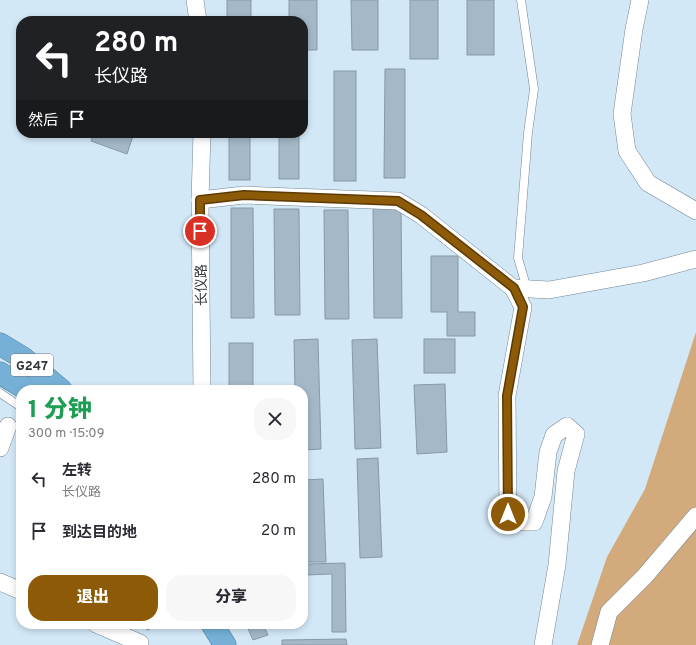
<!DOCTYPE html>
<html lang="zh">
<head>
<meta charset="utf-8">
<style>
  :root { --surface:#fff; --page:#f7f7f7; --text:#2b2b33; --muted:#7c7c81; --accent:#8d5a07 }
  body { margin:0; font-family:Overpass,"Noto Sans SC",sans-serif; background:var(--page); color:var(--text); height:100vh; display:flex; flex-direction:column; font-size:15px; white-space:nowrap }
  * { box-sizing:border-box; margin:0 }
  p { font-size:13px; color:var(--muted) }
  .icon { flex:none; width:22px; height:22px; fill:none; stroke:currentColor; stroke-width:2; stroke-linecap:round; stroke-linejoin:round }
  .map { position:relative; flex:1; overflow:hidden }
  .side { position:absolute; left:16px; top:385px; width:292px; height:244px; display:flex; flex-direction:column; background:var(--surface); border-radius:16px; box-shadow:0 2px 6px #0003 }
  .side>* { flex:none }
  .banner { position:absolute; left:16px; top:16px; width:292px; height:122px; border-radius:16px; box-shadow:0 2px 6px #0003; background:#202124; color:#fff; overflow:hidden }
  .pin { position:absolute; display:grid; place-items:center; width:34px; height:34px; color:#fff; margin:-17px; border:2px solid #fff; border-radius:50%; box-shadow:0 1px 4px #0007 }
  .me { position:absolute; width:44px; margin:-22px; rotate:0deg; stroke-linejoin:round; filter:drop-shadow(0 0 3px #0008) }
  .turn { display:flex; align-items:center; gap:14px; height:84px; padding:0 12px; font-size:18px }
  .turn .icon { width:52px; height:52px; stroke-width:2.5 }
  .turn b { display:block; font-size:28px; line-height:34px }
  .then { display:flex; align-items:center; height:38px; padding:0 12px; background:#0003; gap:8px; font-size:15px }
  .round { display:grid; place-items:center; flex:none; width:42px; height:42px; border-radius:16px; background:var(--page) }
  .summary { display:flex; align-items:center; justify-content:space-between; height:68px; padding:0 12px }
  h1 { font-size:24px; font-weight:800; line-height:30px; color:#1e9e55 }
  .cta { display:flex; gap:8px; margin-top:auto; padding:8px 12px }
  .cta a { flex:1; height:46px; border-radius:16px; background:var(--accent); color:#fff; font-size:16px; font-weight:800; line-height:46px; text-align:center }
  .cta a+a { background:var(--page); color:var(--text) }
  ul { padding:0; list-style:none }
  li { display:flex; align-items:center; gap:12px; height:52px; padding:0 12px }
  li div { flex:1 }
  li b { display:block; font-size:15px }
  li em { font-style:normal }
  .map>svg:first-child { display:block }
  .green { fill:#d2aa7c }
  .building { fill:#a5b8c7; stroke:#8699a7 }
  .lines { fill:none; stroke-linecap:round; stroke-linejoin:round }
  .service-casing { stroke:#738593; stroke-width:9 }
  .minor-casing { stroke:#738593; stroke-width:18 }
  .trunk-casing { stroke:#47799a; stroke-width:23 }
  .service { stroke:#fff; stroke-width:8 }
  .minor { stroke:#fff; stroke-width:17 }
  .trunk { stroke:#76b0d6; stroke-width:22 }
  .route-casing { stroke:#5c3a05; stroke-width:10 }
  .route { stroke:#8d5a07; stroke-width:7 }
  .labels { text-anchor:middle; stroke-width:4; stroke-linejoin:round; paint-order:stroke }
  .shield { fill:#fff; stroke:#6e7478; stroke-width:1 }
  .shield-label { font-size:13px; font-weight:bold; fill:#30383e }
  .street-label { font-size:14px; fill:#30383e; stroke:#fff }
</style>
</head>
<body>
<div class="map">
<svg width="696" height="645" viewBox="0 0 696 645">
  <rect width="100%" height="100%" fill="#d3e8f7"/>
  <!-- green -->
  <path class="green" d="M696,332V645H577L607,557L645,489Z"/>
  <!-- building -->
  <g class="building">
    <rect x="227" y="0" width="24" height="21"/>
    <path d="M289,0H317V50H303V21H289Z"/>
    <path d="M351,0H378V50H352Z"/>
    <rect x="410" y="0" width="28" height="59"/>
    <rect x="467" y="0" width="27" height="55"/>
    <path d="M385,69H405V178H384Z"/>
    <rect x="334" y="71" width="22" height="110"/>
    <path d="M94,133H134L127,154L91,141Z"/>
    <rect x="229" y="133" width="21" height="47"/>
    <rect x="279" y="133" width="20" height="46"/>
    <path d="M373,205H401L402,318H374Z"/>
    <path d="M231,208H253L254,318H231Z"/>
    <path d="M274,209H299L300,315H275Z"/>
    <path d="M324,210H348L349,319H325Z"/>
    <path d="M431,256H458V312H475V336H447V312H431Z"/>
    <path d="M318,339L321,449L303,450V390H295L294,340Z"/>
    <path d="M377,339L381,448L355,449L352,340Z"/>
    <rect x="424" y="339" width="31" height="34"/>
    <rect x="229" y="343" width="24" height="47"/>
    <path d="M445,384L447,452L417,454L414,385Z"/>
    <path d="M378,458L382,557L360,558L357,459Z"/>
    <path d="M323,479L326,562H303V480Z"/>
    <path d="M345,563L346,632H332V574L306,575L305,564Z"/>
    <path d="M144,624H161L147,630Z"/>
    <path d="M246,624H263L268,635L253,640Z"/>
    <path d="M346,639L347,645H282V640Z"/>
  </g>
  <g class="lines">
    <defs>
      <g id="service">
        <path d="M521,0L534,89L528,133L518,258L527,289"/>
        <path d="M0,393L21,407"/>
      </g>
      <g id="minor">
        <path d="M195,0L198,21"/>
        <path d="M640,0L634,29L622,114L627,151L648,183L696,211"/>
        <path d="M200,200L244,195L398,201L421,215L513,288L549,290L643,273L696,259"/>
        <path d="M513,288L523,307L507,396L508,514L521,522H534L543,497L548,452L554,435L567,426L576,434L566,471L557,565L543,645"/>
        <path d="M202,390L200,200L202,133"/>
        <path d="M0,448L8,426"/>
        <path d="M0,582L21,591"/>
        <path d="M96,624L140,643"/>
        <path d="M600,645L609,612L645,576L696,516"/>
      </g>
      <g id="trunk">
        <path d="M0,344L23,358L61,390"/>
        <path d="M0,373L28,390"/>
        <path d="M212,624L225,645"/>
      </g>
    </defs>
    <!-- service casing -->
    <use href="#service" class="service-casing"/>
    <!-- minor casing -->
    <use href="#minor" class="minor-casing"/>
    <!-- trunk casing -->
    <use href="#trunk" class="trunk-casing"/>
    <!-- service -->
    <use href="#service" class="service"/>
    <!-- minor -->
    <use href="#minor" class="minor"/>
    <!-- trunk -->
    <use href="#trunk" class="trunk"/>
  </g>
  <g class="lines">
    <defs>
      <path id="route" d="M200,231V200L244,195L398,201L421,215L514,288L523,307L507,396L508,514"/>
    </defs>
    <!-- route casing -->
    <use href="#route" class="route-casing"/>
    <!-- route -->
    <use href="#route" class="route"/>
  </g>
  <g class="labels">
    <!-- shield labels -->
    <rect class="shield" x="11" y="354" width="42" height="22" rx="3"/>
    <g class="shield-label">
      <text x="32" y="370">G247</text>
    </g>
    <!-- street labels -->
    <g class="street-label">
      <text transform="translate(201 285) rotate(-91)" y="5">长仪路</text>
    </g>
  </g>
</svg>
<div class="pin" style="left:200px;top:231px;background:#d93025"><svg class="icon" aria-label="arrive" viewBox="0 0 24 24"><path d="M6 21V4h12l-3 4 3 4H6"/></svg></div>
<svg class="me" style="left:508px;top:514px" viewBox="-20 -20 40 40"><circle r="17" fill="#8d5a07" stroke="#fff" stroke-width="3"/><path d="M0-11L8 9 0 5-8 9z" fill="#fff"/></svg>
<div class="banner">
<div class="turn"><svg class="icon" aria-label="left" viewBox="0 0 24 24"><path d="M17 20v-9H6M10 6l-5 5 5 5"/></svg><div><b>280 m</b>长仪路</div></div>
<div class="then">然后<svg class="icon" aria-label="arrive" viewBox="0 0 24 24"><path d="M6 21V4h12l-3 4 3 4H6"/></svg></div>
</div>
<section class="side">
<div class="summary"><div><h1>1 分钟</h1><p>300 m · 15:09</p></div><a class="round"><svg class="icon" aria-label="close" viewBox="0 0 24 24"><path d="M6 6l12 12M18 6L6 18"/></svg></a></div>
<ul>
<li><svg class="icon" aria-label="left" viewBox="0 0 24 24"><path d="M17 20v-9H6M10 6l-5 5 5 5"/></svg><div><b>左转</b><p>长仪路</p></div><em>280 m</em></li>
<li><svg class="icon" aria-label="arrive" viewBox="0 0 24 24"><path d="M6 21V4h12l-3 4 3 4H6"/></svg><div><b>到达目的地</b></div><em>20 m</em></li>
</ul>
<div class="cta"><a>退出</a><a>分享</a></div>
</section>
</div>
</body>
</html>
